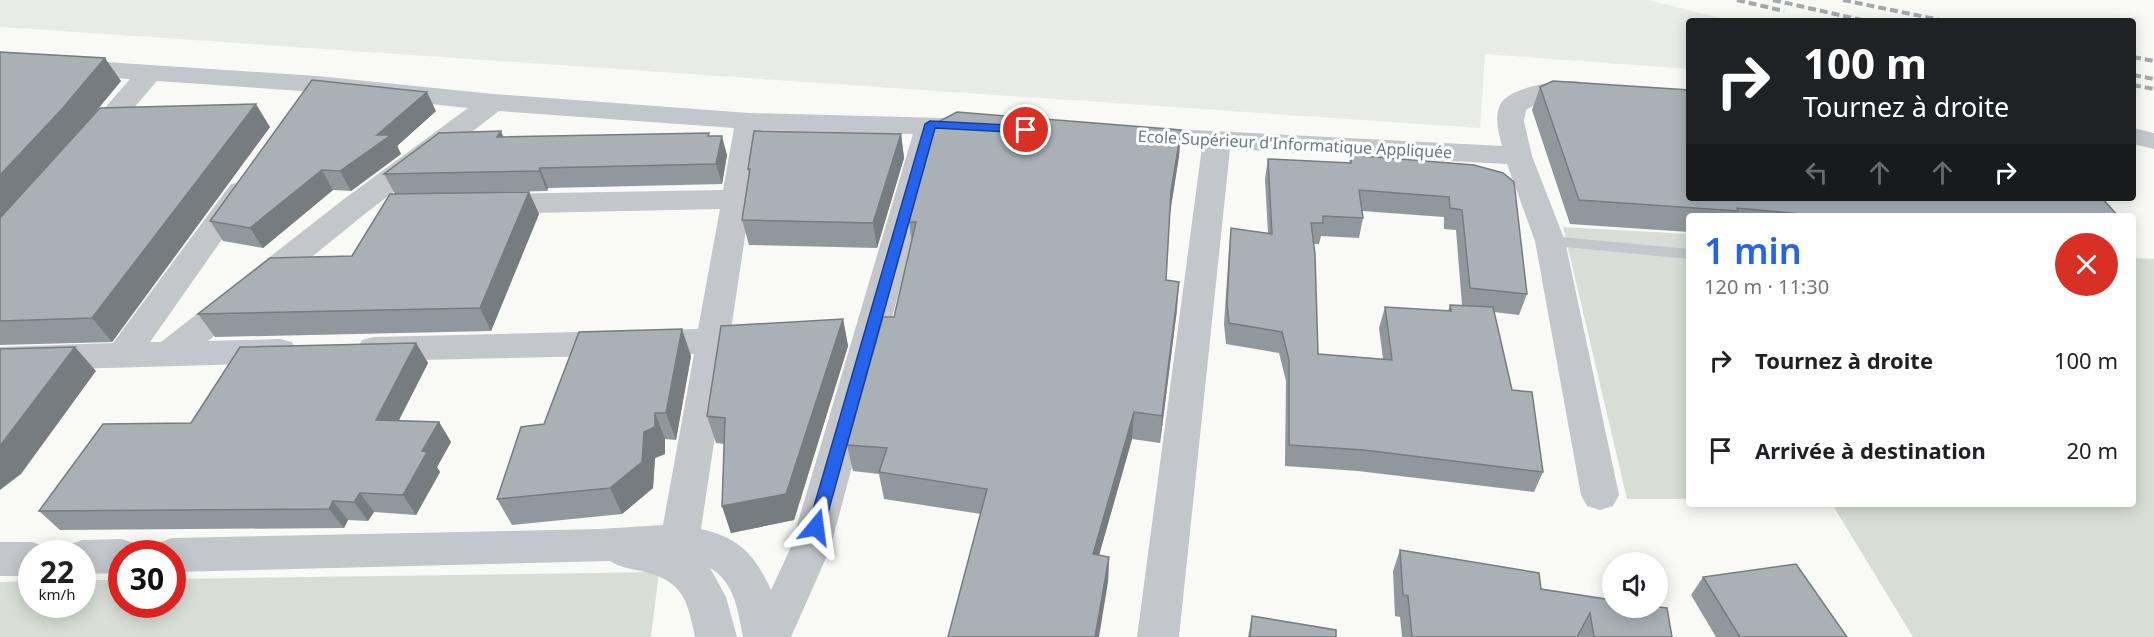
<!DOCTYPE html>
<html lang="fr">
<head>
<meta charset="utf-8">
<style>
  :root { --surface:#fff; --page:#f6f6f6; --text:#202124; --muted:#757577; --accent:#2563eb }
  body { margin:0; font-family:"Noto Sans",sans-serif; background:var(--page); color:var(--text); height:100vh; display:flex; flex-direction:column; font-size:22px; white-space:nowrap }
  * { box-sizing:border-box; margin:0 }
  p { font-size:20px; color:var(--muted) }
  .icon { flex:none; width:33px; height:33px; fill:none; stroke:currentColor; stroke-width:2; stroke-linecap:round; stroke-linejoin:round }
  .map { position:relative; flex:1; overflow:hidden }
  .panel { position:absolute; left:1686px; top:213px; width:450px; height:294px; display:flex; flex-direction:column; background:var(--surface); border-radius:6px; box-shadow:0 3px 15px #0003 }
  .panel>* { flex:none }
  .guide { position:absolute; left:1686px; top:18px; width:450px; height:183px; border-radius:6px; box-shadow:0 3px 15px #0003; background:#202124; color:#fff; overflow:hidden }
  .buttons { position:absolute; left:1602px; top:552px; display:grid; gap:12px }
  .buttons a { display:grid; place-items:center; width:66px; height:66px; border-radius:50%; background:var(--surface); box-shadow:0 3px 15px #0003; font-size:30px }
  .speed { position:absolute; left:18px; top:540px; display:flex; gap:12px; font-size:30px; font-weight:700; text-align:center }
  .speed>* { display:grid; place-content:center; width:78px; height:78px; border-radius:50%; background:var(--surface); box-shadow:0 3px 15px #0003; line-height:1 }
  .speed small { font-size:15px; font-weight:400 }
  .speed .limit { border:9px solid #d22; background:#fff; color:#111 }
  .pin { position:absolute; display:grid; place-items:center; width:51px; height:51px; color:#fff; margin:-26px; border:3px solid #fff; border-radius:50%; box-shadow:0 2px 6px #0007 }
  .me { position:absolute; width:66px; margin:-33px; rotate:16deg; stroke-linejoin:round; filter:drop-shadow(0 0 4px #0008) }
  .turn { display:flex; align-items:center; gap:21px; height:126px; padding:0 18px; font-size:27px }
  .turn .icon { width:78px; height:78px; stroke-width:2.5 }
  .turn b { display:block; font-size:42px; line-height:51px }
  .lanes { display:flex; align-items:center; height:57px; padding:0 18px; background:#0003; justify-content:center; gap:30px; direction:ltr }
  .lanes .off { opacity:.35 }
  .round { display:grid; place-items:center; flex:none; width:63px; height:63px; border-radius:32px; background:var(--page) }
  .head { display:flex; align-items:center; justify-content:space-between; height:102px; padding:0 18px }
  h1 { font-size:36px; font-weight:600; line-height:45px; color:var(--accent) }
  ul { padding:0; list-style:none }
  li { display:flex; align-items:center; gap:18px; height:90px; padding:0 18px }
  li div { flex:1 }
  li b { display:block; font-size:22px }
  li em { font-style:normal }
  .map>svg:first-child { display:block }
  .built { fill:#e9ebe9 }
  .green { fill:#d8ded6 }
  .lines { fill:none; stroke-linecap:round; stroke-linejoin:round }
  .service { fill:#c3c6ca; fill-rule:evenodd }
  .minor { fill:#c3c6ca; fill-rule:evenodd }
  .rail { stroke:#a4a9af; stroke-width:4; stroke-dasharray:8 4; stroke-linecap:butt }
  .wall { fill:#91989d; fill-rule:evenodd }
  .shaded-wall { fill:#767c80 }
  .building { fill:#a9b1b7; stroke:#767c80; stroke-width:1.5 }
  .route { fill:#2563eb; stroke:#184099; stroke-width:1.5 }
  .labels { text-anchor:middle; stroke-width:6; stroke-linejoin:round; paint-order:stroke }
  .street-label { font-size:16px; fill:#697786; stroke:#fff }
</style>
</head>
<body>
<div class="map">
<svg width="2154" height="637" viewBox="0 0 2154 637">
  <rect width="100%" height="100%" fill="#f9f9f6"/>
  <!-- built -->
  <path class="built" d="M0,0H1648L1732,21H1689V69L1485,54L1480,128L3,27H0Z"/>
  <!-- green -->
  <g class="green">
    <path d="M1563,227L1689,234V499H1627Z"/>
    <path d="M2133,258L2154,259V637H1913L1832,504H2133Z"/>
    <path d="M659,572L651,637H0V582L31,581L32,604H82L83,580H121L122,604H172L173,579Z"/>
  </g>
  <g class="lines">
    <!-- service -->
    <path class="service" d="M1550,236L1689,249V259L1545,245L1542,241Z"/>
    <!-- minor -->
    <g class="minor">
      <path d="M0,55L317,76L493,94L749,113L980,119L990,121L994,127L990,133L980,135L941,134L830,549L791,637H743C738,612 735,582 710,568L726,597L737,637H695C687,598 683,581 641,571C631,569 619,567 610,561L172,572V554H153L158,543L172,538L600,529L663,525L694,354L374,361L362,358L357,349L362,340L374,337L698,329L720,209L489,214L478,211L474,204L478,197L489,194L723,190L734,128L499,111L366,213L208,341L280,339L292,342L297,351L292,360L280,363L0,371V347L113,343L231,184L241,182L251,184L256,191L150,342H161L344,199L468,108L317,92L157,81L101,146L91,148L81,146L77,140L130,79L0,71ZM761,130L913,134L790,549L771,590C755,555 740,538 701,529Z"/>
      <path d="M1573,81L1591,83L1595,89L1591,95C1568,100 1548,96 1526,110L1524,121L1532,156L1565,241L1619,495L1613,506L1600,510L1587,506L1581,495L1535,241L1507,164L1230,149L1179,637H1137L1202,147L1136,143L1126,141L1122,135L1126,129L1136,127L1502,146C1499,133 1494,119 1500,105C1508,87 1555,81 1573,81Z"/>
      <path d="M2133,128L2154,133V149L2133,144Z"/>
      <path d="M122,539L136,544L141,554H122V573L82,574V554H64L68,545L82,540Z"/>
      <path d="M0,542H32L46,547L49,554H32V576H0Z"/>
    </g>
    <!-- rail -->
    <g class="rail">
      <path d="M1737,0L1784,11"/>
      <path d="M1773,0L1866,21"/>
      <path d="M1843,0L1945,21"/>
      <path d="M2133,57L2154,61"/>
      <path d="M2133,75L2154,79"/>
      <path d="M2133,85L2154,89"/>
    </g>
  </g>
  <!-- wall -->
  <g class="wall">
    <path d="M0,52L121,81L86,123L270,127L112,342L0,345Z"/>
    <path d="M1540,87L2118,216H1689V232L1570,224L1532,110Z"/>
    <path d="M436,111L397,146L401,154L351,191L333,190L263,248L223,241L210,221Z"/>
    <path d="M1181,130L1179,156L1170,214L1166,280L1177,309L1160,443L1132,439L1099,555L1109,557L1108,582L981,514L884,499L879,474L853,471L847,445L894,317L912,243L909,222Z"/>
    <path d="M709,133V136L727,155L722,184L548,188L547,191L395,194L384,174L503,137Z"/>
    <path d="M901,134L904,158L877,248L749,245L742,220L749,176L748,169Z"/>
    <path d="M1351,155L1474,165L1527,294L1519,315L1494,312L1512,390L1543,472L1534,492L1358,471L1285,466L1286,381L1279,353L1226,344L1224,324L1229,249L1231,228L1268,233L1265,179L1268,159L1349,163ZM1362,211L1444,217V229L1456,230L1462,305H1450L1448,311L1385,307L1379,328L1383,359L1318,354L1313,244H1319L1321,236L1359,238L1363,218Z"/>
    <path d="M529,192L539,214L491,331L215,337L198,314L352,256Z"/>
    <path d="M843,319L848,346L794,520L731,533L722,506L724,444L716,443L707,416Z"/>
    <path d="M416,343L428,363L398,421L439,422L451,442L437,467L440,472L416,515L374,512L368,521L348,520L344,528L60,530L39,511L191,423Z"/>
    <path d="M691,356L676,440L665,439V454L655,458L653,488L622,514L512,525L497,499Z"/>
    <path d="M1400,550L1541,589L1672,637H1578V635L1577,637H1402L1400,617L1395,616L1393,571Z"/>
    <path d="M1703,577L1847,637H1716L1691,595Z"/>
    <path d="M1252,616L1336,637H1248Z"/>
  </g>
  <!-- shaded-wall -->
  <g class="shaded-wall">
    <path d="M105,58L121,81L79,132L0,220V175Z"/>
    <path d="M427,92L436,111L397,146L401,154L351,191L340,171L377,135Z"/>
    <path d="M256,104L270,127L112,342L92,318Z"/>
    <path d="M1181,130L1179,156L1169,218L1171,191Z"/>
    <path d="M501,131L509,151L497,137Z"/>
    <path d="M901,134L904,158L877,248L873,223Z"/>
    <path d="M722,136L727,155L722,184L716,164Z"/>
    <path d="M540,168L548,188L547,191L539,171Z"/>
    <path d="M322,170L333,190L263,248L250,228Z"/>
    <path d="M529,192L539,214L491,331L480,308Z"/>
    <path d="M1179,282L1177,309L1160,443L1162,416Z"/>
    <path d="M843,319L848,346L794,520L731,533L722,506Z"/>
    <path d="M682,329L691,356L676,440L666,413Z"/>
    <path d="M416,343L428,363L389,440L376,420Z"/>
    <path d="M75,347L96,371L21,474L0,490V446Z"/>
    <path d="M1134,412L1132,439L1092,580L1093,554Z"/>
    <path d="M655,413L665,439V454L655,458L653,488L622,514L610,488Z"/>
    <path d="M439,422L451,442L437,467L440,472L416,515L403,495L422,451Z"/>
    <path d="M360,493L374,512L368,521L354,502Z"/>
    <path d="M333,501L348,520L344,528L329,509Z"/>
    <path d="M1109,557L1108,582L1099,637H1095Z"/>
  </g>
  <!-- building -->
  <g class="building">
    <path d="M0,52L105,58L62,109L0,175Z"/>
    <path d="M312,80L427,92L377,135H391L340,171L322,170L250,228L210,221Z"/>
    <path d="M1553,81L1689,90V198H2102L2118,216H1823L1737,208L1738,211L1579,200L1540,87Z"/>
    <path d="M256,104L92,318L0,321V218L100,108Z"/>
    <path d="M957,112L1181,130L1171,191L1166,280L1179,282L1162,416L1134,412L1093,554L1109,557L1095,637H948L987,489L879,472L887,448L847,445L883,317H894L916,222H909L936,123Z"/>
    <path d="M501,131L497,137L709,133L708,136H722L716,164L540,168L539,171L384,174L439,133Z"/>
    <path d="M754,131L901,134L873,223L742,220L750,169H748Z"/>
    <path d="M1351,155L1474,165L1503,173L1514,182L1527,294L1470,288L1462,210L1450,208L1449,197L1359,190L1363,218L1323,216V223H1311L1315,254L1318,354L1392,360L1385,307L1451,311L1450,305L1493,307L1512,390L1532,392L1543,472L1364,450L1289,445V360L1282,332L1229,323L1227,303L1231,228L1272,234L1268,159L1351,163Z"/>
    <path d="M529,192L480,308L198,314L270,258L352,256L390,194Z"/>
    <path d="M843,319L786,494L722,506L725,418L707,416L721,326Z"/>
    <path d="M682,329L666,413H655V427L644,432L642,462L610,488L497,499L521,427L544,424L579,332Z"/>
    <path d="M416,343L376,420L439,422L422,451L427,452L403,495L360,493L354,502L333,501L329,509L39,511L103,424L191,423L240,347Z"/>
    <path d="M75,347L0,446V349Z"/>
    <path d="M1400,550L1539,573L1541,589L1612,600V608L1658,607L1667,608L1672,637H1594L1590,613L1577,637H1412L1408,596L1403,595Z"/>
    <path d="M1796,564L1847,637H1740L1703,577Z"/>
    <path d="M1252,616L1336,630V637H1250Z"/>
  </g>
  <!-- route -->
  <path class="route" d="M930,121L1026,126L1032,130L1026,133L935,128L824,527L822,531L816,533L811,531L808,527L925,124Z"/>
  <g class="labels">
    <!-- street labels -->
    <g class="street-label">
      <text transform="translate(1295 144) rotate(3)" y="6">Ecole Supérieur d'Informatique Appliquée</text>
    </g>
  </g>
</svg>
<div class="buttons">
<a><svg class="icon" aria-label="sound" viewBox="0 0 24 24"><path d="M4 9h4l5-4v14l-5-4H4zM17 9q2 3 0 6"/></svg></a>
</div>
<div class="speed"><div>22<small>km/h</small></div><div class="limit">30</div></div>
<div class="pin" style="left:1026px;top:130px;background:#d93025"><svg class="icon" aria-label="arrive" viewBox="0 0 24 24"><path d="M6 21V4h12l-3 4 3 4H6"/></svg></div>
<svg class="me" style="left:816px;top:527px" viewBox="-20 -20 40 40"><path d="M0-17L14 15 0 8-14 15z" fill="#2563eb" stroke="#fff" stroke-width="4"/></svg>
<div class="guide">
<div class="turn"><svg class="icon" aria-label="right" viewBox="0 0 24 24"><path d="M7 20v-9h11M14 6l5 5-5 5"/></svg><div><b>100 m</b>Tournez à droite</div></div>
<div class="lanes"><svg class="icon off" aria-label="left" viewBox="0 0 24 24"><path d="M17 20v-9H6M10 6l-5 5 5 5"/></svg><svg class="icon off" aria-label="ahead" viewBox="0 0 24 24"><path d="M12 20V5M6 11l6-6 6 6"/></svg><svg class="icon off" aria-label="ahead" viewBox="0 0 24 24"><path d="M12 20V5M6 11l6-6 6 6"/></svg><svg class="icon" aria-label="right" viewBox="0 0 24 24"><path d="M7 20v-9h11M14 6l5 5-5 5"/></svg></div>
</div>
<section class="panel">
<div class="head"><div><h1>1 min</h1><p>120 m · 11:30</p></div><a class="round" style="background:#d93025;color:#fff"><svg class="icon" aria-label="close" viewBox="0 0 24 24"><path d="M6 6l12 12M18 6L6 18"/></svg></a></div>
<ul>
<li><svg class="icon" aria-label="right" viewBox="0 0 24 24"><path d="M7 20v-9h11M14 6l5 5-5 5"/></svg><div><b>Tournez à droite</b></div><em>100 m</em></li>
<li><svg class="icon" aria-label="arrive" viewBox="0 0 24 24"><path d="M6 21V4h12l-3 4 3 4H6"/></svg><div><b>Arrivée à destination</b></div><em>20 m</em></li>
</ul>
</section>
</div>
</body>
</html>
